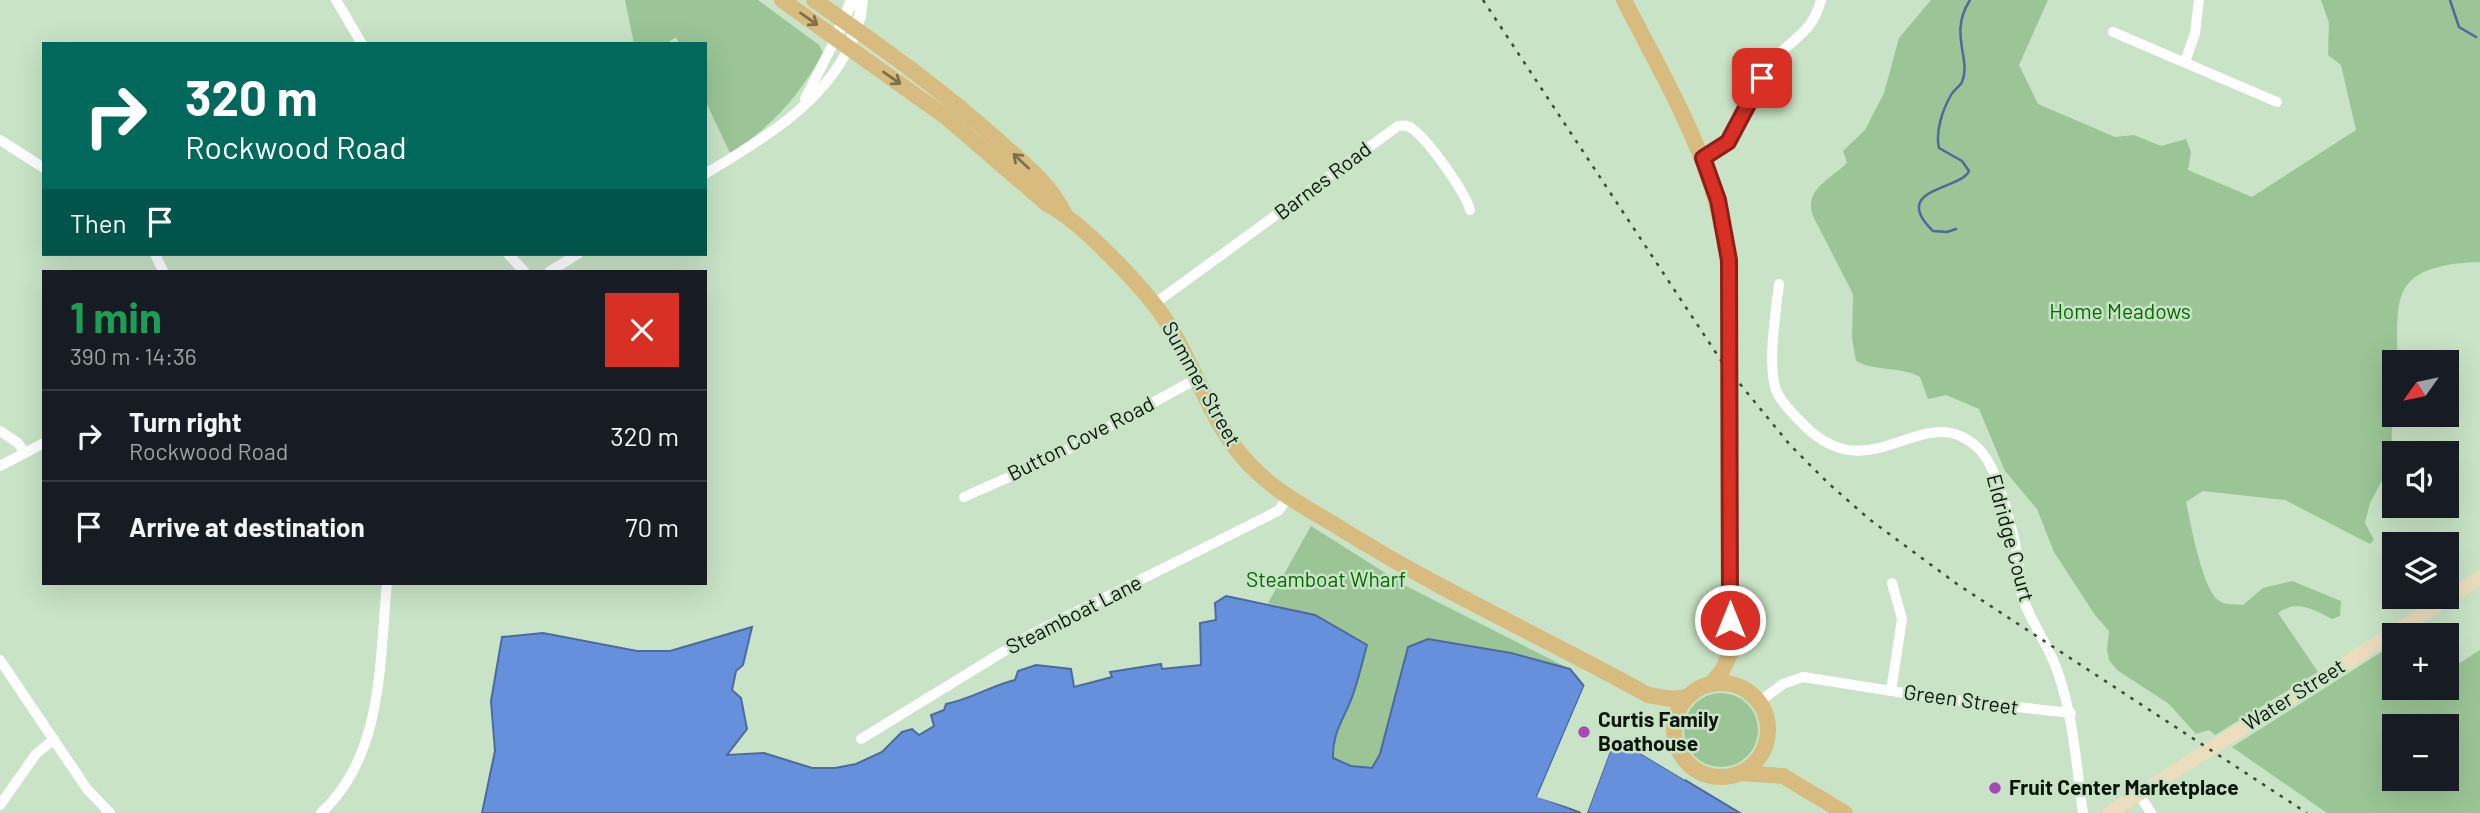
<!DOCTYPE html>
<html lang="en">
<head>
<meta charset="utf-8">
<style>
  :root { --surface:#171b24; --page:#20242c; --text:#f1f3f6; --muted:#9ea1a6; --line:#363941 }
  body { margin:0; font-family:Barlow,sans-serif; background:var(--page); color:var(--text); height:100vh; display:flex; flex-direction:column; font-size:26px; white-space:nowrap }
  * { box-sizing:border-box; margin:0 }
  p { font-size:23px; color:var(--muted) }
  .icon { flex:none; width:38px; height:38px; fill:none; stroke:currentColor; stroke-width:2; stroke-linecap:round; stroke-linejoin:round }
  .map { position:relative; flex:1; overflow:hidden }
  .panel { position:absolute; left:42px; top:270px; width:665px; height:315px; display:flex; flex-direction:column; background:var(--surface); border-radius:0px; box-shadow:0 7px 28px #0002 }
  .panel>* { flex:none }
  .top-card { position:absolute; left:42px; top:42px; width:665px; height:214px; border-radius:0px; box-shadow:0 7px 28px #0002; background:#00695c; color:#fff; overflow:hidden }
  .needle { width:46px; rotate:237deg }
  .fabs { position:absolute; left:2382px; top:350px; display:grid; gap:14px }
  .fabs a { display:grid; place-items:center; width:77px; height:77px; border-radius:0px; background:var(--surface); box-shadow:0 7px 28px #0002; font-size:35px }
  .pin { position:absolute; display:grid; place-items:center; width:60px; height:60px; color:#fff; margin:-30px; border-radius:14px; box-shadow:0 4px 10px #0006 }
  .me { position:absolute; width:77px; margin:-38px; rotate:0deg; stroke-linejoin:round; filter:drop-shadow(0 0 5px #0008) }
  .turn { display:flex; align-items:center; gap:24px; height:147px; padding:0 28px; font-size:32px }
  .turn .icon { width:91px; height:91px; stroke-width:2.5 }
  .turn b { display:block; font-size:49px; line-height:60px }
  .then { display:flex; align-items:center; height:66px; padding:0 28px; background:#0003; gap:14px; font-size:26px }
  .round { display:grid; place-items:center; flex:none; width:74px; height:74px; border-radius:0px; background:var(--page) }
  .overview { display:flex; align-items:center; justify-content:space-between; height:119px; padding:0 28px }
  h1 { font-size:42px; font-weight:700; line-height:52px; color:#1e9e55 }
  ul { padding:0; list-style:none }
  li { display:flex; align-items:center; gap:21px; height:91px; padding:0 28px; border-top:2px solid var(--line) }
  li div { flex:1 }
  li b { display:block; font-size:26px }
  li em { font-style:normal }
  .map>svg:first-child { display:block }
  .green { fill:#9bc596; fill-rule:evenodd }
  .water { fill:#6790dc; stroke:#4c6b9d; stroke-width:2 }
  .pier { fill:#c8e3c5 }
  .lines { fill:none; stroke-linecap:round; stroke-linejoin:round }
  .stream { stroke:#4c6b9d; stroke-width:2.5 }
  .minor { stroke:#fff; stroke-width:10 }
  .tertiary { stroke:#fff; stroke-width:12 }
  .secondary { stroke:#ecddbf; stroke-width:14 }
  .primary { stroke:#d8bc7f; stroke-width:16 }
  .rail { stroke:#3c4a3a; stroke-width:2.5; stroke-dasharray:3.5 7; stroke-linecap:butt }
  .oneway { stroke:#7c714b }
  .route-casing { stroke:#8d1f18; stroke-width:18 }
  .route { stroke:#d93025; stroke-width:12 }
  .poi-dot { fill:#a549b4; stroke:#c8e3c5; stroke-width:2.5 }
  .labels { text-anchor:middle; stroke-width:5; stroke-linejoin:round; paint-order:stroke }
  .street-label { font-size:21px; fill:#0c160b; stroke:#c8e3c5 }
  .park-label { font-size:21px; fill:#076a00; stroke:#c8e3c5 }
  .poi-label { font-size:21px; font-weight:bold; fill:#0c160b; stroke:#c8e3c5; text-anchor:start }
</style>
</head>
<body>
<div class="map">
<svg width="2480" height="813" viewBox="0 0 2480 813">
  <rect width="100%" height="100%" fill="#c8e3c5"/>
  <!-- green -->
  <g class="green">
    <path d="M625,0H758L819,45L823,53C799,96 772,127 730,153L705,100V44H679L676,37L666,44H634Z"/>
    <path d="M1931,0H2048L2019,65L2038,104L2115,137L2134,135L2161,146L2186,139L2191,152L2188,170L2252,197L2356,130L2341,65L2328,55L2329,23L2321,0H2480V262C2453,263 2410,266 2401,297C2395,316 2398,342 2397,362H2394L2391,464L2370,503L2365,523L2374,540L2370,544L2285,500L2203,491L2186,502C2191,523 2202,593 2221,602C2226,605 2237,604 2243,605L2263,588L2292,581L2341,601L2340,616L2332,619C2314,610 2297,599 2278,613L2318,672L2215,735L2209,730L2196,734L2169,704L2117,670L2109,660L2107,650L2109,631L2095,615L2054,552L2037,509L2005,471L1979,409L1946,395L1928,399L1920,377C1901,366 1876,372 1856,361L1852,338L1853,294L1814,218C1802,191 1828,181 1847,163L1843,151L1865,130L1884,93L1899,38Z"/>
    <path d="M1311,526L1406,586L1570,669L1511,653L1428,639L1408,647L1380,754L1372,768L1351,766L1333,758L1336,731L1352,697L1315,615L1268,603Z"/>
    <path d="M2394,644V688H2446L2447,671L2480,650V813H2327L2232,747ZM2394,726H2446V779H2394Z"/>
    <circle cx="1721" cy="730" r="37"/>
  </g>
  <!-- water -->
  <g class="water">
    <path d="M1226,596L1315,615L1367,645C1362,663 1358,682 1351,700C1343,720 1332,734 1333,758L1351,766L1372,768L1380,754L1408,647L1428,639L1511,653L1570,669L1584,686L1537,796L1581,813H482L495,751L491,701L502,637L543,633L637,651H670L752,627L743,665L736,671L732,690L741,698L747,729L727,755L764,753L812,768H835L856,764L882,752L902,732L912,729L919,735L934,726L931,715L944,710L946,704C972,699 990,686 1015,680L1018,671L1036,665L1071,669L1074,687L1112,677L1110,672L1161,664L1162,669L1201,665L1200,623L1216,620L1215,603Z"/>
    <path d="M1615,738L1740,813H1587Z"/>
  </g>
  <!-- pier -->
  <path class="pier" d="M1586,682L1587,687L1542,795L1584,811L1615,734L1685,776V780L1615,738L1587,813L1537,797Z"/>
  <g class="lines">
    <!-- stream -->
    <g class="stream">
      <path d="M2450,0L2459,27L2476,37"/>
      <path d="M1956,229L1947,232L1933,231C1889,188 1961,190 1969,171L1962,161L1939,148C1935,131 1943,109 1951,95C1954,90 1960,86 1962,82C1972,59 1948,34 1970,0"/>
    </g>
    <!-- minor -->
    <g class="minor">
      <path d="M336,0L362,44"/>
      <path d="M2113,32L2277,102"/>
      <path d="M2185,62L2195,33L2199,0"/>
      <path d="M805,99L836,38"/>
      <path d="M0,140L44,168"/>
      <path d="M1703,158C1741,142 1746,98 1768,67C1787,40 1812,36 1821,0"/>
      <path d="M705,174C758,142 821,106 849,47"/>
      <path d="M155,254L163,271"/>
      <path d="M508,254L524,271"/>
      <path d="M550,271L578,254"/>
      <path d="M1779,284C1776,312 1767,363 1776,390C1781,403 1796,417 1806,427C1874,493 1925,394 1980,450C2000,472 2014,535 2019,565C2020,574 2018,582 2021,591C2028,620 2049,644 2058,673C2074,719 2076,765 2083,813"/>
      <path d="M1154,304L1398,126C1405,125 1408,125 1414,130C1429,142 1465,191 1470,210"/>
      <path d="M0,431L18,443L25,453"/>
      <path d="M0,466L44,443"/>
      <path d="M964,497L1054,457L1196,379"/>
      <path d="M0,660L87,789L110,813"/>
      <path d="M1891,691L1902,619L1892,583"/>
      <path d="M1759,702L1783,684L1803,677L1936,698L2071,713"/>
      <path d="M861,739L1032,634L1268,516L1279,510L1289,496"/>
      <path d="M2139,794L2151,813"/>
      <path d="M0,805L36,754L54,739"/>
      <path d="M321,813C384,755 379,662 387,583"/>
    </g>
    <!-- tertiary -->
    <g class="tertiary">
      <path d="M836,38L852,0"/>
      <path d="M849,47L860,16L862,0"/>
    </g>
    <!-- secondary -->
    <path class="secondary" d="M2109,813L2480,578"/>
    <!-- primary -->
    <g class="primary">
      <path d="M782,0L946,117L1047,204C1082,222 1149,292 1170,327C1199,375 1214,433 1257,472C1281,495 1312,511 1340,528C1440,591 1546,638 1648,695L1672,699L1687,697"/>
      <path d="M814,0C880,46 945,92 1004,146C1027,166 1051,186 1064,213"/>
      <path d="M1624,0C1674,98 1729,184 1730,298V654L1722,671L1711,684"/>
      <circle cx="1721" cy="730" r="47"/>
      <path d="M1740,773L1783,776L1845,813"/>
    </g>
    <!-- rail -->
    <path class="rail" d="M1483,0L1722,362L1790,445L1828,483L1869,519L1957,584L2307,813"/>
  </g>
  <!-- one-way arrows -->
  <defs><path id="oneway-shaft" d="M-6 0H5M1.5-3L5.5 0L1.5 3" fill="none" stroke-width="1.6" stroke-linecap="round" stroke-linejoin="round" transform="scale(1.75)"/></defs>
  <g class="oneway">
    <use href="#oneway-shaft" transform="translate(809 19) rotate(35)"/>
    <use href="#oneway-shaft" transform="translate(892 78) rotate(35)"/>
    <use href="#oneway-shaft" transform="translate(1021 161) rotate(-137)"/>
  </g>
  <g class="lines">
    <defs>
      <path id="route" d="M1730,620L1729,260L1718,200L1703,158L1728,142L1762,78"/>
    </defs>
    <!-- route casing -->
    <use href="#route" class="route-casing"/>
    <!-- route -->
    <use href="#route" class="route"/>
  </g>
  <!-- markers -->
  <g class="poi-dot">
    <circle cx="1584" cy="732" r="7"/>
    <circle cx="1995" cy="788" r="7"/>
  </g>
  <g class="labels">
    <!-- street labels -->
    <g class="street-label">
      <text transform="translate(1323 181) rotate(-37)" y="7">Barnes Road</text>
      <text transform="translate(1201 384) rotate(61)" y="7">Summer Street</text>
      <text transform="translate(1081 439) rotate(-27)" y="7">Button Cove Road</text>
      <text transform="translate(2010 538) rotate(75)" y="7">Eldridge Court</text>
      <text transform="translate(1074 615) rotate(-27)" y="7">Steamboat Lane</text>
      <text transform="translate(2294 695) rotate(-32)" y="7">Water Street</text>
      <text transform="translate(1961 700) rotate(8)" y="7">Green Street</text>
    </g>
    <!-- park labels -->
    <g class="park-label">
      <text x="2120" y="319">Home Meadows</text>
      <text x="1326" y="587">Steamboat Wharf</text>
    </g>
    <!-- poi labels -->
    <g class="poi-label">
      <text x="1598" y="727">Curtis Family<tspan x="1598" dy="24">Boathouse</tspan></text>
      <text x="2009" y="795">Fruit Center Marketplace</text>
    </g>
  </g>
</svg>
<div class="fabs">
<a><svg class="needle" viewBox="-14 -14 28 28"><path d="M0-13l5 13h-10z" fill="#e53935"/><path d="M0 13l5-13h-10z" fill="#9ea1a6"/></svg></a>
<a><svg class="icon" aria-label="sound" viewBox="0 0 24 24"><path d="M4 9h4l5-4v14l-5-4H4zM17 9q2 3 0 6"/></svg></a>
<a><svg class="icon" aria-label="layers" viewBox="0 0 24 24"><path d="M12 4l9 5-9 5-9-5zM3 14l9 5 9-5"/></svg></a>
<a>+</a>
<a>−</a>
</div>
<div class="pin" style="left:1762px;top:78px;background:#d93025"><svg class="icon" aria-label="arrive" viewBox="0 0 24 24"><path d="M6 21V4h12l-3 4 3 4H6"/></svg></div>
<svg class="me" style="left:1730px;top:620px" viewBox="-20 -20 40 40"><circle r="17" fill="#d93025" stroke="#fff" stroke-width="3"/><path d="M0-11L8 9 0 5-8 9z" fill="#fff"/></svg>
<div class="top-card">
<div class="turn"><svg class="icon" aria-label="right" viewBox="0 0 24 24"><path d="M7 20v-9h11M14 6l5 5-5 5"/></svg><div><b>320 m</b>Rockwood Road</div></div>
<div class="then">Then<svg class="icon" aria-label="arrive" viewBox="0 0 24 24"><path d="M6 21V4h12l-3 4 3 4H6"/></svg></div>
</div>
<section class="panel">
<div class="overview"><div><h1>1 min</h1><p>390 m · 14:36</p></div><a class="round" style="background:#d93025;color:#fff"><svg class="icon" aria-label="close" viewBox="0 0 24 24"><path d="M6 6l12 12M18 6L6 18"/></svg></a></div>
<ul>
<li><svg class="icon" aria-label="right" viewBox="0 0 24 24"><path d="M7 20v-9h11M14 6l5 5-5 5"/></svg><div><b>Turn right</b><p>Rockwood Road</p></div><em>320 m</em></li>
<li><svg class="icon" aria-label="arrive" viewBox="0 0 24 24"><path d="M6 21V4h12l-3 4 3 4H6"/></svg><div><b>Arrive at destination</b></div><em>70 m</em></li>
</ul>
</section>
</div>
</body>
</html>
